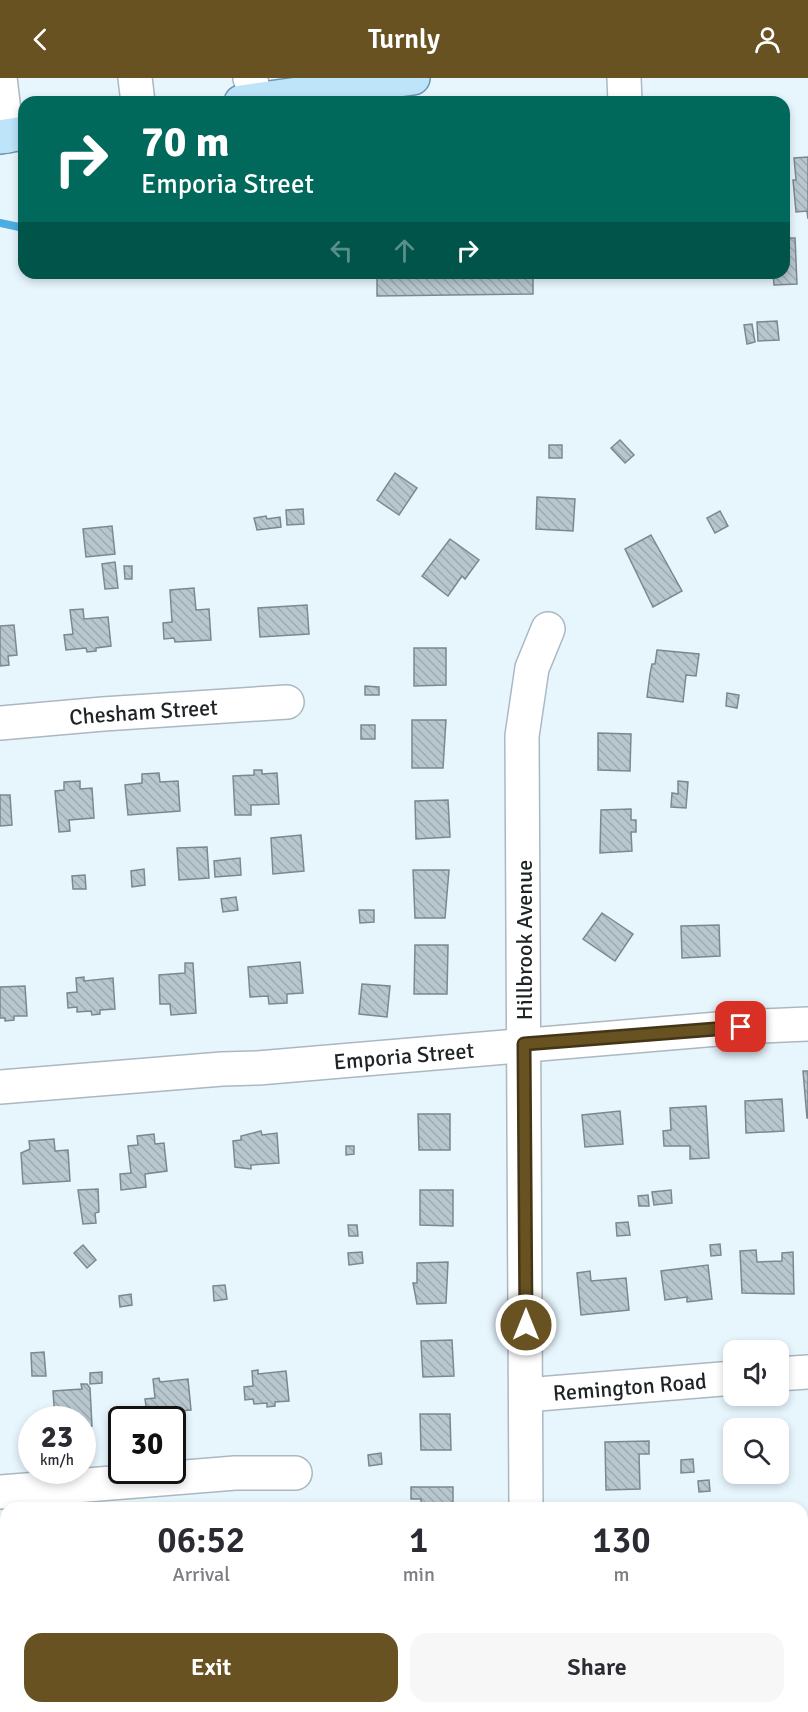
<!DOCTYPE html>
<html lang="en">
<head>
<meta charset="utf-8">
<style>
  :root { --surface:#fff; --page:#f7f7f7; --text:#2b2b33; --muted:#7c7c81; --accent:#685222 }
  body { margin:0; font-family:Signika,sans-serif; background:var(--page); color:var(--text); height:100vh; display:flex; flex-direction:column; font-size:22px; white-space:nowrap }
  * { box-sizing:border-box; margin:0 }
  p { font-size:20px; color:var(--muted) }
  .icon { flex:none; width:33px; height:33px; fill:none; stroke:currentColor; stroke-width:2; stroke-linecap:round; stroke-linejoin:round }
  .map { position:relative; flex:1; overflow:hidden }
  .sheet { position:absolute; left:0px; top:1424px; width:808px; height:212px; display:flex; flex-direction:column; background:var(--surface); border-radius:18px 18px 0 0; box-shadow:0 3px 9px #0003 }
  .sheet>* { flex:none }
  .banner { position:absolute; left:18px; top:18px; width:772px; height:183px; border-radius:18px; box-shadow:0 3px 9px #0003; background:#00695c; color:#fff; overflow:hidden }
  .controls { position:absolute; left:723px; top:1262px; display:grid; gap:12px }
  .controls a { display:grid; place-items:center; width:66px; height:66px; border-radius:12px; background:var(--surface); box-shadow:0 3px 9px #0003; font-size:30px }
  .speed { position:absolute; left:18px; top:1328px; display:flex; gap:12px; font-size:30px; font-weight:700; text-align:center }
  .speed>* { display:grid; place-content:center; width:78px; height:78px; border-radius:50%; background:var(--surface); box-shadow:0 3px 9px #0003; line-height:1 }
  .speed small { font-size:15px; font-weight:400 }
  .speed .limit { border:3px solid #111; border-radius:9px; background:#fff; color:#111 }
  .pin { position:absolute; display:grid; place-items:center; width:51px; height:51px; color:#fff; margin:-26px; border-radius:12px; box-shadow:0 3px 9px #0006 }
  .me { position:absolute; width:66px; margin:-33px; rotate:0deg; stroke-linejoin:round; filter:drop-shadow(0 0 4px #0008) }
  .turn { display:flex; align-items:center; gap:21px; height:126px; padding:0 24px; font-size:27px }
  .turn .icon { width:78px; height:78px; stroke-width:2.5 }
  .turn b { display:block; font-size:42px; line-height:51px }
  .lanes { display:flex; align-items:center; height:57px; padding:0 24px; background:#0003; justify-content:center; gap:30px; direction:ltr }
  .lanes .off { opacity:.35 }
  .eta { display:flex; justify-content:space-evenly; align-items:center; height:102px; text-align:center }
  .eta b { font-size:36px; font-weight:600; line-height:42px }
  .primary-button { display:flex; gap:12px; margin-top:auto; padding:12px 24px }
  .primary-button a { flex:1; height:69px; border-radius:18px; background:var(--accent); color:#fff; font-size:24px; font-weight:600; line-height:69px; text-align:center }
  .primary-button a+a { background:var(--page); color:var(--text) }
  header { display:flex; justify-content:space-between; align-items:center; height:78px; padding:0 24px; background:var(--accent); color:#fff; font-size:27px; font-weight:600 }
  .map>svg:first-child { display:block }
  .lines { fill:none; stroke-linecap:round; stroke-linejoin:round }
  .stream { stroke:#4cade0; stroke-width:8 }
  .building { fill:url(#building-back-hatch); stroke:#7c8890; stroke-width:1.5 }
  .minor-casing { stroke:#abb8c0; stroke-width:36 }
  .major-casing { stroke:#6995ae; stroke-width:36 }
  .minor { stroke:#fff; stroke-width:33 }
  .major { stroke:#bee4fa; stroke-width:33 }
  .route-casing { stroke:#443516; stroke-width:15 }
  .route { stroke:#685222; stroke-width:10 }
  .labels { text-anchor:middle; stroke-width:4.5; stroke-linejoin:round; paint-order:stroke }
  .street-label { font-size:22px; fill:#1e2326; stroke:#fff }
</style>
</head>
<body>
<header><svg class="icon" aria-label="back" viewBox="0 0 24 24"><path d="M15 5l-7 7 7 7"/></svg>Turnly<svg class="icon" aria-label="person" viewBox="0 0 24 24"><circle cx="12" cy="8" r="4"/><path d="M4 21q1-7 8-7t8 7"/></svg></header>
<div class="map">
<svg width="808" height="1634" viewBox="0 0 808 1634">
  <defs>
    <pattern id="building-back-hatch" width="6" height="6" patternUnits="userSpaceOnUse" patternTransform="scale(1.5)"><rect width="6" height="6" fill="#b8c6ce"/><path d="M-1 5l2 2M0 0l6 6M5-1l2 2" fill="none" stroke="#9eaab1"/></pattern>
  </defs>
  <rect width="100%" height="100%" fill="#e7f5fd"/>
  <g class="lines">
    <!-- stream -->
    <path class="stream" d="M0,145L24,150"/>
  </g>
  <!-- building -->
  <g class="building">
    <path d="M808,79V141L807,133L796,134L793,102H796L794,80Z"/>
    <path d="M784,160H795L797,206L774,207L773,195H784Z"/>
    <path d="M377,195H533V216L377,218Z"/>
    <path d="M777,243L779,262L758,263L757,244Z"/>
    <path d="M752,246L755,264L747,266L744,247Z"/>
    <path d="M620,362L634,377L625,385L611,370Z"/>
    <rect x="549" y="367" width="13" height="13"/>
    <path d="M395,395L417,410L399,437L377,422Z"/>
    <path d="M537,419L575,421L573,453L536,451Z"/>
    <path d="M303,431L304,446L287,447L286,432Z"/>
    <path d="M720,433L728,448L715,455L707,440Z"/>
    <path d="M266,438L267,441L280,439L281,449L257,452L254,440Z"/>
    <path d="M112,448L115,476L86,479L83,451Z"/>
    <path d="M651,457L682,513L653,529L625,471Z"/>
    <path d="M450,461L479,482L465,501L462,498L448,518L422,498Z"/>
    <path d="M115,484L118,510L105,511L102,486Z"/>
    <path d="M124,488H132V501H125Z"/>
    <path d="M194,510L196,532L209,531L211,562L175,564L174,560L164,561L163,545L172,544L170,512Z"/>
    <path d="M307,527L309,556L260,559L258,530Z"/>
    <path d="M83,531L84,541L108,539L111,568L96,570V573L87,574L86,570L66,572L64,557L73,556L70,532Z"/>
    <path d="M14,547L17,577L8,578L9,587L0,588V548Z"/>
    <path d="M414,570H446V607L414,608Z"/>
    <path d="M657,572L699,576L696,598L686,597L683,624L647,619L650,596L652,586H655Z"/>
    <path d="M365,608L379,609V617H365Z"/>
    <path d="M727,615L739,617L737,630L726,628Z"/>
    <path d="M412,642H446L443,690H412Z"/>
    <rect x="361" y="647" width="14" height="14"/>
    <path d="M598,655L631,656L630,693L598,692Z"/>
    <path d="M254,692H262V696L277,695L279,726L251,727V737H235L233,698L254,697Z"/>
    <path d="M159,695L160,704L178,703L180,733L128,737L125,707L142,705V696Z"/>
    <path d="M80,703V711L92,710L94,740L69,742L70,753L59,754L55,713L64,712V704Z"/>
    <path d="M678,703L688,704L686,730L671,729L672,715L678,716Z"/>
    <path d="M0,717H10L12,747L0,748Z"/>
    <path d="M448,722L450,759L416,761L415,723Z"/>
    <path d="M631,731V742H636V754H631L632,773L600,775L601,732Z"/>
    <path d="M301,757L304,793L273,796L271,760Z"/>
    <path d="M207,769L209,800L179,802L177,770Z"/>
    <path d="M240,780L241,797L215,799L214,783Z"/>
    <path d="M144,791L145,807L132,809L131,793Z"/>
    <path d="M413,792H449L445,840H415Z"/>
    <path d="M85,797L86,811H73L72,798Z"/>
    <path d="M236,819L238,832L223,834L221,821Z"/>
    <path d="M359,832H374V844L360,845Z"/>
    <path d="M602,835L633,856L615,883L583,861Z"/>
    <path d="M719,847L720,878L682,880L681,848Z"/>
    <path d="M415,867H448L447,916H414Z"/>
    <path d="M300,884L303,915L287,916V925L269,926L268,918L250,919L248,889Z"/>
    <path d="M185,885H193L196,935L171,937L170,926H160L159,897L185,895Z"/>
    <path d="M84,899V903L113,900L115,931L100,932V936L92,937L91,933L77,934V929L68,930L67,915L77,914L76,900Z"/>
    <path d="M362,906L390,908L387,939L359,936Z"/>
    <path d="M25,908L27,938H14V942L5,943V940H0V909Z"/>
    <path d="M803,993H808V1040H807Z"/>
    <path d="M782,1021L784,1053L746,1055L745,1023Z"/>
    <path d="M706,1028L709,1080L690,1081V1068H664L663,1053L671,1052L670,1030Z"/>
    <path d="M620,1033L623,1066L585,1069L582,1037Z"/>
    <path d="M418,1036H450V1072H419Z"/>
    <path d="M261,1053L262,1057L277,1055L279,1085L251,1087V1091L235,1089L233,1063L241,1062V1058Z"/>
    <path d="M154,1056L155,1066L164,1065L167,1093L145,1096L146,1109L121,1112L120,1096L131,1095L128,1068L138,1067L137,1058Z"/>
    <path d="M54,1061L55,1073L68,1072L70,1103L23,1106L21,1075L30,1071L29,1063Z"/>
    <path d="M346,1068H354V1076L346,1077Z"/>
    <path d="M98,1111L99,1134L95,1135L96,1145L83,1146L78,1112Z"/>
    <path d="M420,1112H453V1148L420,1147Z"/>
    <path d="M671,1112L672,1125L654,1127L652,1114Z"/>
    <path d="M648,1117L649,1128H639L638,1118Z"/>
    <path d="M628,1144L630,1157L617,1158L616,1145Z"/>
    <path d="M348,1147H357L358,1158H349Z"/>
    <path d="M720,1166L721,1177L711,1178L710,1167Z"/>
    <path d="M83,1167L96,1182L87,1190L74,1175Z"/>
    <path d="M756,1172L757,1184L782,1183V1175L793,1174L794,1216L742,1215L740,1173Z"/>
    <path d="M362,1174L363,1185L349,1187L348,1175Z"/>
    <path d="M448,1184L446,1225L417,1226L413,1205H417V1185Z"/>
    <path d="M708,1187L712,1221L687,1224V1219L665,1222L661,1193Z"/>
    <path d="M590,1193L591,1203L626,1200L629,1232L581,1237L577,1195Z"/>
    <path d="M225,1207L227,1221L214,1223L213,1208Z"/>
    <path d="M131,1216L132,1227L120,1229L119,1218Z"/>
    <path d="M452,1262L454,1298L423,1299L421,1263Z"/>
    <path d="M44,1274L46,1298H32L31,1275Z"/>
    <path d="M258,1292V1296L286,1293L289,1323L275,1324V1328L267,1329V1325L254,1326L253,1321L245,1322L244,1309L253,1308L252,1293Z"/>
    <path d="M102,1294V1305L90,1306V1295Z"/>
    <path d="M159,1300L160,1304L188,1301L191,1332L177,1333V1336L168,1337V1333L147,1336L145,1321L155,1320L153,1301Z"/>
    <path d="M81,1306H87L90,1310L92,1348L82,1349V1341H55L53,1313L82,1311Z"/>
    <path d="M420,1336H450L451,1372H421Z"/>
    <path d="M649,1363V1376H639L640,1411L606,1412L605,1364Z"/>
    <path d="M381,1375L382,1386L369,1388L368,1377Z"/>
    <path d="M693,1381L694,1394L681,1395V1382Z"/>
    <path d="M734,1395H776V1397L734,1398Z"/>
    <path d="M709,1402L710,1413L699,1414L698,1403Z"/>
    <path d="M411,1409H453V1430H421V1421H411Z"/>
    <path d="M282,1629H307L308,1634H283Z"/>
    <rect x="608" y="1629" width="32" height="5"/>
    <path d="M748,1629H780V1634H739V1631Z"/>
  </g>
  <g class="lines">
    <defs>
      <g id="minor">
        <path d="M0,0L7,58"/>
        <path d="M135,0L138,24"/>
        <path d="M250,0L257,22"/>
        <path d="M624,0L625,24"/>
        <path id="s1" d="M0,645L103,636L287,624"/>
        <path id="s2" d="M0,1009L222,991L258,990L741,949L808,946"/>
        <path d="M778,1296L808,1294"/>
        <path id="s3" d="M526,1317L734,1300"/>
        <path d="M0,1414L235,1395H295"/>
        <path d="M526,1430L522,658L532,590L548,551"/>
        <path d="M527,1629V1634"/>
      </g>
      <g id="major">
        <path d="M241,24L413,0"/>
        <path d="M0,59L24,55"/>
      </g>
    </defs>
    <!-- minor casing -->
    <use href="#minor" class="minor-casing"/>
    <!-- major casing -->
    <use href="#major" class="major-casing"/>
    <!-- minor -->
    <use href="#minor" class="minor"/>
    <!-- major -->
    <use href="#major" class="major"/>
  </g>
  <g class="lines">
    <defs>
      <path id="route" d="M526,1247L524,966L741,949"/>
    </defs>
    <!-- route casing -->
    <use href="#route" class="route-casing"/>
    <!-- route -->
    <use href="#route" class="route"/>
  </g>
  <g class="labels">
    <!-- street labels -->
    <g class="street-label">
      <text dy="8" stroke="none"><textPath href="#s1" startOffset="144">Chesham Street</textPath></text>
      <text transform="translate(524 862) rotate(-90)" y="8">Hillbrook Avenue</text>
      <text dy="8" stroke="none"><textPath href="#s2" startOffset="405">Emporia Street</textPath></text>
      <text dy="8" stroke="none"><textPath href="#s3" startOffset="104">Remington Road</textPath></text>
    </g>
  </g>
</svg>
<div class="controls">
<a><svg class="icon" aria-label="sound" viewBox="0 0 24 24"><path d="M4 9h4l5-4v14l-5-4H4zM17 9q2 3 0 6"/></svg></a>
<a><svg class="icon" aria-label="search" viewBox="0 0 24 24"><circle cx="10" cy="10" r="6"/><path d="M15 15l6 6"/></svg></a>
</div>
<div class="speed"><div>23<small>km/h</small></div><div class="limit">30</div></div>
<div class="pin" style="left:741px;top:949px;background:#d93025"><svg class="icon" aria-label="arrive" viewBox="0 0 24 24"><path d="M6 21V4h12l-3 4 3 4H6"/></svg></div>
<svg class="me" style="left:526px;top:1247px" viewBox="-20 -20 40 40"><circle r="17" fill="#685222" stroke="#fff" stroke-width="3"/><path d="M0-11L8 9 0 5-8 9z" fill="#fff"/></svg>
<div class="banner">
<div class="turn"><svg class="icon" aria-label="right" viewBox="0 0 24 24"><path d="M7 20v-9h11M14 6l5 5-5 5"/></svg><div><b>70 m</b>Emporia Street</div></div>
<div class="lanes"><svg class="icon off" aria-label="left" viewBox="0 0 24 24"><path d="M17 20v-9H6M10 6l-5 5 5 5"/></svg><svg class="icon off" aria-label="ahead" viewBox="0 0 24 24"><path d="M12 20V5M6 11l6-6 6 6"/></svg><svg class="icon" aria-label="right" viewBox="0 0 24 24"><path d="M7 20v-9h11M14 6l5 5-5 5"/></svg></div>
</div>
<section class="sheet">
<div class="eta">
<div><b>06:52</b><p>Arrival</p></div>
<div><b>1</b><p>min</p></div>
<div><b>130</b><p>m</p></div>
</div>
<div class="primary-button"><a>Exit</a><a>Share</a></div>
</section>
</div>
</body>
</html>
